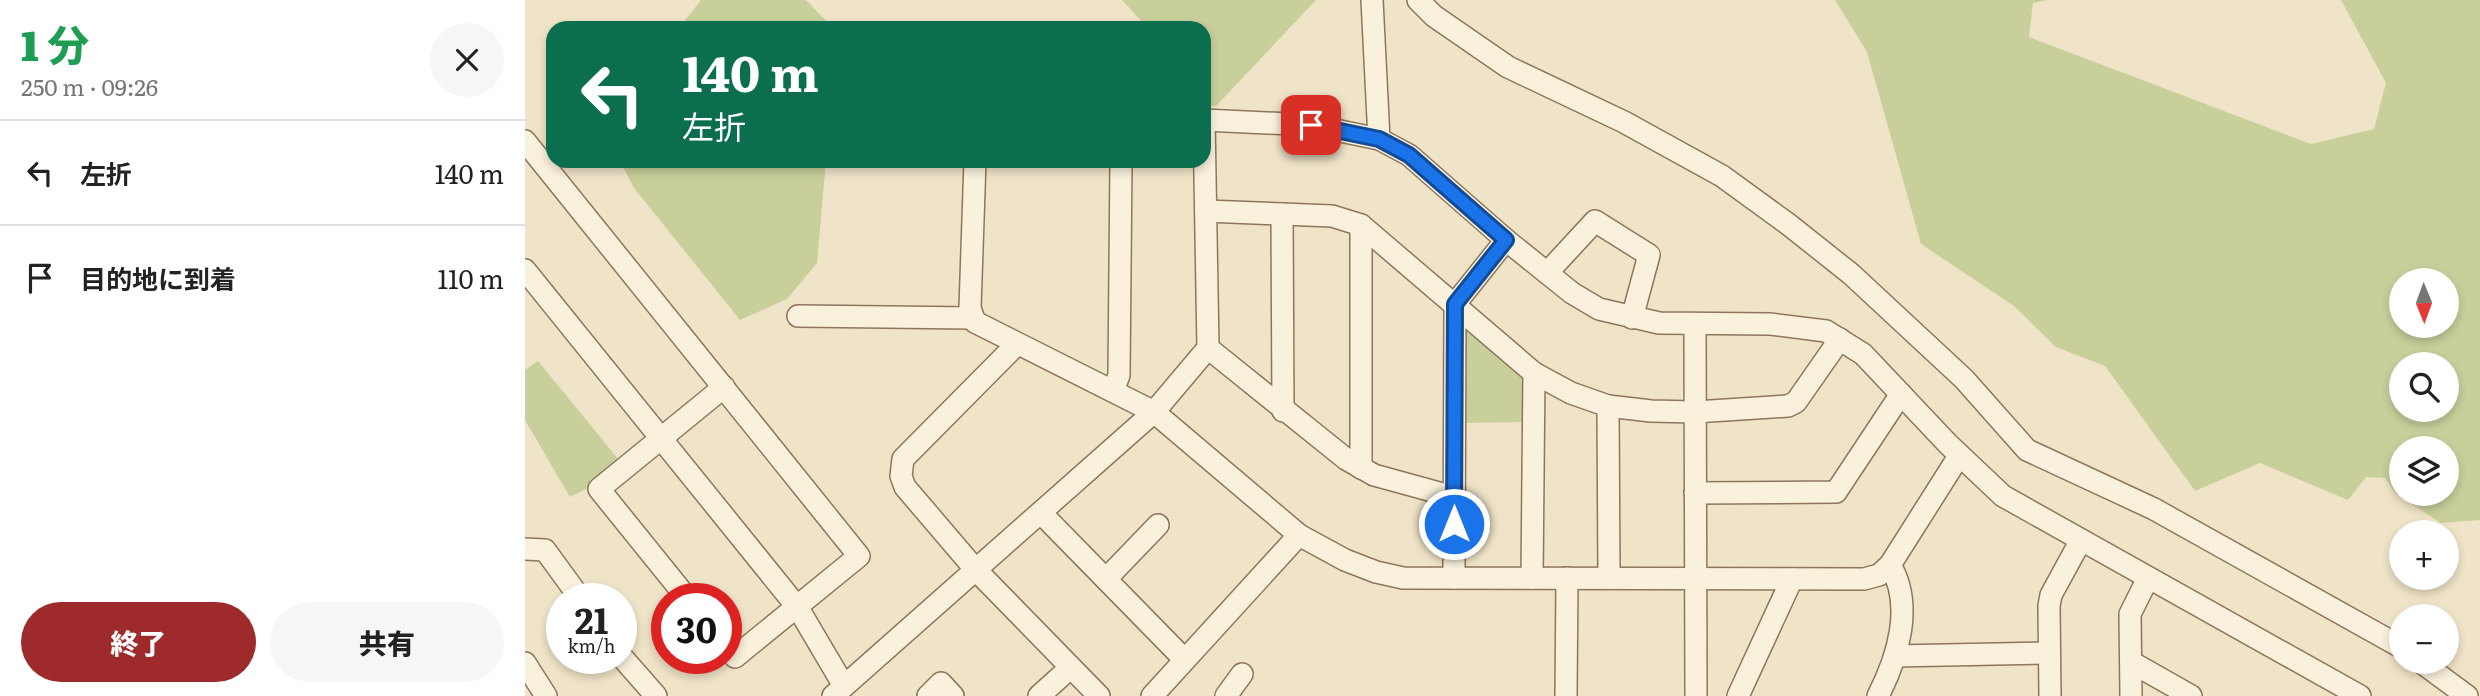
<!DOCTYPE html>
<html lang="ja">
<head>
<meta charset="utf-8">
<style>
  :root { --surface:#fff; --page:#f6f6f6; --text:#222; --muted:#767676; --line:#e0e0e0; --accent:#9e2a2b }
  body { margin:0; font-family:Literata,"Noto Sans JP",serif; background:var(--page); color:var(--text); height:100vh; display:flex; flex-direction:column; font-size:26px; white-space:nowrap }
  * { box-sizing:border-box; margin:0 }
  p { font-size:23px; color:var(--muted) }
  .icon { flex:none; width:38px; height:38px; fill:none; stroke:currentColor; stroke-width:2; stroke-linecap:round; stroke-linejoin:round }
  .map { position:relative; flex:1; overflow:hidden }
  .panel { display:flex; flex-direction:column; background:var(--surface); width:525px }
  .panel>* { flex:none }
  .guide { position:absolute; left:21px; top:21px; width:665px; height:147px; border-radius:21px; box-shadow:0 4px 10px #0003; background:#0b6e4f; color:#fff; overflow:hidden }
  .needle { width:46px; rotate:179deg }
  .fabs { position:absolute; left:1864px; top:268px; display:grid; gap:14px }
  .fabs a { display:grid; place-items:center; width:70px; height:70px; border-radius:50%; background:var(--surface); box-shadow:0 4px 10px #0003; font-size:35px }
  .speed { position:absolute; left:21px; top:583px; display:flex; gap:14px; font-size:35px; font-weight:700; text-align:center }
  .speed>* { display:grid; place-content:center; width:91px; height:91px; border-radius:50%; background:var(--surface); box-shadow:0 4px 10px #0003; line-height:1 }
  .speed small { font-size:18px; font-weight:400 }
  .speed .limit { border:10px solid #d22; background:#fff; color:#111 }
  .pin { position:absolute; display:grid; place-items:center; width:60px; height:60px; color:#fff; margin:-30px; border-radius:14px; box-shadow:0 4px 10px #0006 }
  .me { position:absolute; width:77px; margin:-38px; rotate:0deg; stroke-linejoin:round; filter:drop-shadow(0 0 5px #0008) }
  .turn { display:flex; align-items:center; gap:24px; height:147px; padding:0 21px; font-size:32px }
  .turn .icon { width:91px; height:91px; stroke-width:2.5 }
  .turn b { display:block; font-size:49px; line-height:60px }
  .round { display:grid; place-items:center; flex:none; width:74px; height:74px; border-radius:37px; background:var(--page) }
  .summary { display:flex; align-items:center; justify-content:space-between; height:119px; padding:0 21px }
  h1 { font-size:42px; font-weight:800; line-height:52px; color:#1e9e55 }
  .action { display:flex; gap:14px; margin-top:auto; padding:14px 21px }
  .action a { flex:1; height:80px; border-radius:42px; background:var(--accent); color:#fff; font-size:28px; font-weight:800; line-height:80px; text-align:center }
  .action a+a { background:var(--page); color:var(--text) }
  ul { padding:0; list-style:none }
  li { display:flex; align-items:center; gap:21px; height:105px; padding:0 21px; border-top:2px solid var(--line) }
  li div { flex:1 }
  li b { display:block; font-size:26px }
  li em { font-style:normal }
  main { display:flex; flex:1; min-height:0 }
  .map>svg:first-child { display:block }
  .green { fill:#c9cf9b; fill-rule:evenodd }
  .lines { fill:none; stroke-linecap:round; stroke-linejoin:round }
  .minor-casing { stroke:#8d765c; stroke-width:24 }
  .minor { stroke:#faf1dc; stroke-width:21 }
  .route-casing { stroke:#114b97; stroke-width:18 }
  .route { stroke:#1a73e8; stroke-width:12 }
</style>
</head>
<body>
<main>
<section class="panel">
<div class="summary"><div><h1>1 分</h1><p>250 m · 09:26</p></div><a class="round"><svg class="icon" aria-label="close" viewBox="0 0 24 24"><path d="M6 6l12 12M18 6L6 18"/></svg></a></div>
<ul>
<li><svg class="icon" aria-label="left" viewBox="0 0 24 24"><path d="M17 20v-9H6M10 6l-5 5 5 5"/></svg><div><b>左折</b></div><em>140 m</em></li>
<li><svg class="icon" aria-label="arrive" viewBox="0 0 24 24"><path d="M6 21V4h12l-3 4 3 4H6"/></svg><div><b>目的地に到着</b></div><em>110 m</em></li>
</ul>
<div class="action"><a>終了</a><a>共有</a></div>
</section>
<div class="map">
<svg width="1955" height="696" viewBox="0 0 1955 696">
  <rect width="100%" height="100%" fill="#f0e4c8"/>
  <!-- green -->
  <g class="green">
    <path d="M176,0H281L308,28H154Z"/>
    <path d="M597,0H791L691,106L679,105V28H623Z"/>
    <path d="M1310,0H1522L1508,3L1504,37L1786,144L1849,129L1861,83L1816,0H1955V520L1916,523L1870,493L1860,478L1841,477L1823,500L1735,463L1670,491L1580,366L1531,347L1489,306L1396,244L1342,52ZM1922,280V326H1876V280ZM1922,364V410H1876V364ZM1922,448V494H1876V448Z"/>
    <path d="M95,161H301L292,263L262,299L215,320L109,188Z"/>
    <path d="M937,324L1001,371L1000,422L938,423Z"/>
    <path d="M13,361L94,460L65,487L45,497L0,420V370Z"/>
  </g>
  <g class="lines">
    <defs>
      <g id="minor">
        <path d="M847,0L854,139"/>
        <path d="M893,0L909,16L983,67L1099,122L1197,176L1263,224L1326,274L1439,379L1502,450L1629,509L1876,647"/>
        <path d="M679,120L786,125L854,139L884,155L981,240L1047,293L1074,309L1134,323L1245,324L1301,331L1338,354L1423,444L1478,496L1835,696"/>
        <path d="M0,141L334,556L210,657L201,646"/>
        <path d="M450,161L445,308L450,322L629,412L774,535L820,560L851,572L878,578L1339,579L1354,575L1365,565L1434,456"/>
        <path d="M681,211L807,216L836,225L1009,373L1046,393L1083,406L1126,411L1170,412L1263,406L1271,402L1315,339"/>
        <path d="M757,214L758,411"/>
        <path d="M0,270L273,608L319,686"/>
        <path d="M1022,273L1070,221L1124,255L1107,318"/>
        <path d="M273,316L448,318"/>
        <path d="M1170,325L1171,696"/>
        <path d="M492,344L378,459L376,476L380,487L450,569L574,696"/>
        <path d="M683,348L821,459L849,475L929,497"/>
        <path d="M589,389L594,375L596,161"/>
        <path d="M1083,406L1084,578"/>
        <path d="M836,468V225"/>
        <path d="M1170,493L1311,492L1376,394"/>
        <path d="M516,513L658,658"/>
        <path d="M0,549L20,550L55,598"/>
        <path d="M929,578L930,304L981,240"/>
        <path d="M1007,578L1009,373"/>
        <path d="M581,579L633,525"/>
        <path d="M162,598L74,489L199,387"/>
        <path d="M96,656L131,696"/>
        <path d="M1370,656L1524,653"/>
        <path d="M1606,662L1666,696"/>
        <path d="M1896,662L1942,696"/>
        <path d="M0,663L21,696"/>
        <path d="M308,696L629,412L683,348L679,120"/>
        <path d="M403,696L416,683L428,696"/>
        <path d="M514,696L545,668"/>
        <path d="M627,696L774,535"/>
        <path d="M701,696L717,674"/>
        <path d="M1041,696L1042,578"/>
        <path d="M1213,696L1267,579"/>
        <path d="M1353,696C1373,657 1389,605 1365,565"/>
        <path d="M1525,696L1524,606L1526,595L1556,540"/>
        <path d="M1606,696L1605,614L1623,578"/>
      </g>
    </defs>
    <!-- minor casing -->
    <use href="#minor" class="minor-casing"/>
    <!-- minor -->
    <use href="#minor" class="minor"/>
  </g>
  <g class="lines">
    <defs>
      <path id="route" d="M786,125L854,139L884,155L981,240L930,304L929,524"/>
    </defs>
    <!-- route casing -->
    <use href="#route" class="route-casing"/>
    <!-- route -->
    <use href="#route" class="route"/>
  </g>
</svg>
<div class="fabs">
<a><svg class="needle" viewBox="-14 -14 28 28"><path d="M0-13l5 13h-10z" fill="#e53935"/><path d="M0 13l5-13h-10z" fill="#767676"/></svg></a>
<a><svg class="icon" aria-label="search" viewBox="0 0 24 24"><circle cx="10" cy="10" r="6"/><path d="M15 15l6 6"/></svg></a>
<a><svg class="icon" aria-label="layers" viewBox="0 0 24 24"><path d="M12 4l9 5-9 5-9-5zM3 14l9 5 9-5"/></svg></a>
<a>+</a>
<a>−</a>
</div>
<div class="speed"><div>21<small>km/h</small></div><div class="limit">30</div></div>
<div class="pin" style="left:786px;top:125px;background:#d93025"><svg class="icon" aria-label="arrive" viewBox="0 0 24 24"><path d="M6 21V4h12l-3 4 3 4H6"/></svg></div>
<svg class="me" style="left:929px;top:524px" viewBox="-20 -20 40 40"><circle r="17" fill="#1a73e8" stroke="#fff" stroke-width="3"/><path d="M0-11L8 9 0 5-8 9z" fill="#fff"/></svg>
<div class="guide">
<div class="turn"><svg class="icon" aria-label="left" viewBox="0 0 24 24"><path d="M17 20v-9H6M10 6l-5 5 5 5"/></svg><div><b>140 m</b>左折</div></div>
</div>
</div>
</main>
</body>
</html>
